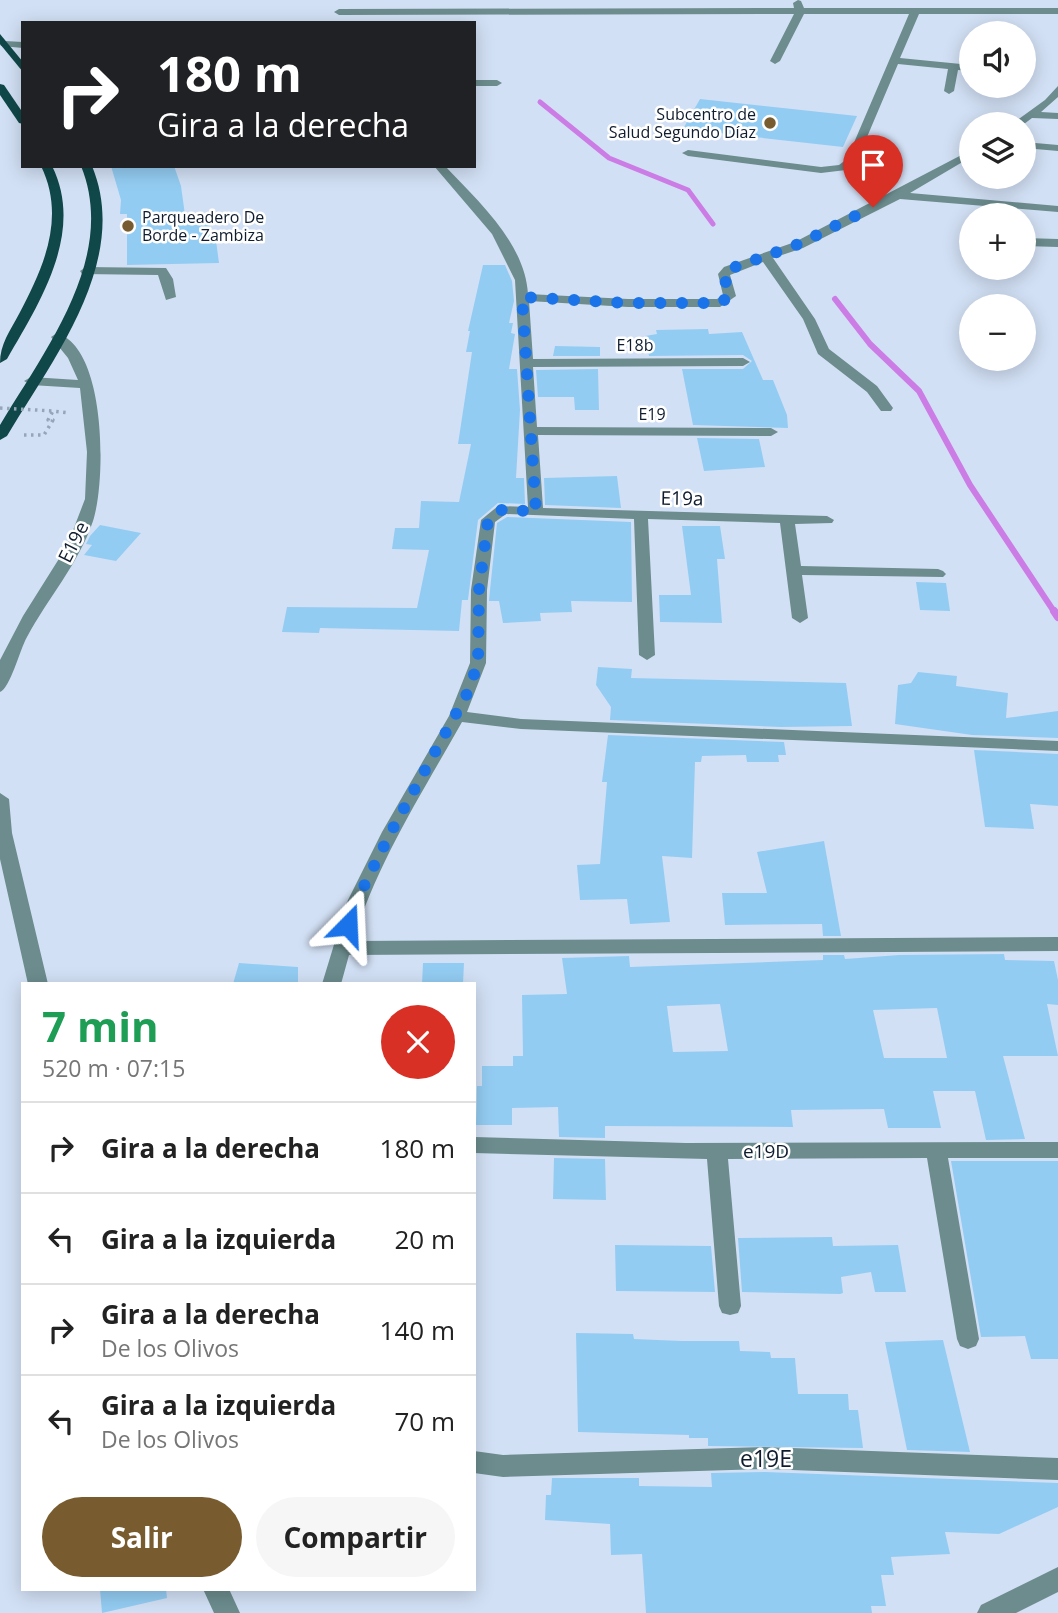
<!DOCTYPE html>
<html lang="es">
<head>
<meta charset="utf-8">
<style>
  :root { --surface:#fff; --page:#f6f6f6; --text:#222; --muted:#767676; --line:#e0e0e0; --accent:#785c2f }
  body { margin:0; font-family:"Open Sans",sans-serif; background:var(--page); color:var(--text); height:100vh; display:flex; flex-direction:column; font-size:26px; white-space:nowrap }
  * { box-sizing:border-box; margin:0 }
  p { font-size:23px; color:var(--muted) }
  .icon { flex:none; width:38px; height:38px; fill:none; stroke:currentColor; stroke-width:2; stroke-linecap:round; stroke-linejoin:round }
  .map { position:relative; flex:1; overflow:hidden }
  .drawer { position:absolute; left:21px; top:982px; width:455px; height:609px; display:flex; flex-direction:column; background:var(--surface); border-radius:0px; box-shadow:0 4px 18px #0003 }
  .drawer>* { flex:none }
  .top-card { position:absolute; left:21px; top:21px; width:455px; height:147px; border-radius:0px; box-shadow:0 4px 18px #0003; background:#202124; color:#fff; overflow:hidden }
  .buttons { position:absolute; left:959px; top:21px; display:grid; gap:14px }
  .buttons a { display:grid; place-items:center; width:77px; height:77px; border-radius:50%; background:var(--surface); box-shadow:0 4px 18px #0003; font-size:35px }
  .pin { position:absolute; display:grid; place-items:center; width:60px; height:60px; color:#fff; margin:-72px -30px; border-radius:50% 50% 50% 0; rotate:-45deg; box-shadow:0 0 7px #0007 }
  .pin .icon { rotate:45deg }
  .me { position:absolute; width:77px; margin:-38px; rotate:21deg; stroke-linejoin:round; filter:drop-shadow(0 0 5px #0008) }
  .turn { display:flex; align-items:center; gap:24px; height:147px; padding:0 21px; font-size:32px }
  .turn .icon { width:91px; height:91px; stroke-width:2.5 }
  .turn b { display:block; font-size:49px; line-height:60px }
  .round { display:grid; place-items:center; flex:none; width:74px; height:74px; border-radius:37px; background:var(--page) }
  .summary { display:flex; align-items:center; justify-content:space-between; height:119px; padding:0 21px }
  h1 { font-size:42px; font-weight:700; line-height:52px; color:#1e9e55 }
  .button { display:flex; gap:14px; margin-top:auto; padding:14px 21px }
  .button a { flex:1; height:80px; border-radius:42px; background:var(--accent); color:#fff; font-size:28px; font-weight:700; line-height:80px; text-align:center }
  .button a+a { background:var(--page); color:var(--text) }
  ul { padding:0; list-style:none }
  li { display:flex; align-items:center; gap:21px; height:91px; padding:0 21px; border-top:2px solid var(--line) }
  li div { flex:1 }
  li b { display:block; font-size:26px }
  li em { font-style:normal }
  .map>svg:first-child { display:block }
  .lines { fill:none; stroke-linecap:round; stroke-linejoin:round }
  .stream-far2 { stroke:#cc7ce5; stroke-width:5 }
  .stream-far1 { stroke:#cc7ce5; stroke-width:6 }
  .stream { stroke:#cc7ce5; stroke-width:8 }
  .building { fill:#93ccf2; fill-rule:evenodd }
  .path { stroke:#97a5b9; stroke-width:3.5; stroke-dasharray:2.5 4.5; stroke-linecap:butt }
  .minor { fill:#6c8c8d; fill-rule:evenodd }
  .major { fill:#104748; fill-rule:evenodd }
  .path-bridge { stroke:#97a5b9; stroke-width:3.5; stroke-dasharray:2.5 4.5; stroke-linecap:butt }
  .route { stroke:#1a73e8; stroke-width:12; stroke-dasharray:0 21.6 }
  .poi-dot { fill:#785c2f; stroke:#fff; stroke-width:2.5 }
  .labels { text-anchor:middle; stroke-width:5; stroke-linejoin:round; paint-order:stroke }
  .far-poi-label { font-size:16px; fill:#0f1c2e; stroke:#fff; text-anchor:end }
  .far-street-label { font-size:16px; fill:#0f1c2e; stroke:#fff }
  .street-label { font-size:19px; fill:#0f1c2e; stroke:#fff }
  .near-street-label { font-size:23px; fill:#0f1c2e; stroke:#fff }
</style>
</head>
<body>
<div class="map">
<svg width="1058" height="1613" viewBox="0 0 1058 1613">
  <rect width="100%" height="100%" fill="#d2e0f5"/>
  <g class="lines">
    <!-- stream-far2 -->
    <path class="stream-far2" d="M540,102L609,158L688,190L713,224"/>
    <!-- stream-far1 -->
    <path class="stream-far1" d="M835,299L870,344L919,391L970,485L1055,613"/>
    <!-- stream -->
    <path class="stream" d="M1054,611L1058,617"/>
  </g>
  <!-- building -->
  <g class="building">
    <path d="M700,99L857,116L843,147L683,129Z"/>
    <path d="M111,166H174L181,186L185,215L210,214V234L215,233L219,263L127,265V214H120L121,200Z"/>
    <path d="M483,265H505L512,281L514,301L509,323H513L511,333L515,334L509,369H517L520,410L516,478H524L525,504L498,503L478,520L468,600H462L459,631L320,628L319,633L282,632L287,607L417,608L429,550L392,549L395,528H419L421,501L459,502L471,444H458L472,352H466L470,331H468Z"/>
    <path d="M708,329L709,334L742,332L763,380H773L787,415L788,428L693,425L682,369H743L752,361L743,355L649,356L645,336L657,334L656,330Z"/>
    <path d="M555,346L600,347V356H553Z"/>
    <path d="M598,369L599,410H575L574,397H538L536,370Z"/>
    <path d="M697,438L759,439L765,467L704,471Z"/>
    <path d="M617,476L621,508L545,505L544,478Z"/>
    <path d="M507,517L631,522L632,602L571,601L572,612L540,613L541,621L503,623L499,601H489L490,590L497,523Z"/>
    <path d="M100,525L141,533L116,561L84,555L92,545L86,544L90,536Z"/>
    <path d="M682,526H720L725,559H717L722,623L660,622L659,595H691Z"/>
    <path d="M916,582L946,583L950,611L920,610Z"/>
    <path d="M598,667L632,669L631,678L846,683L852,726L781,727L610,720L611,707L596,685Z"/>
    <path d="M918,672L957,676L956,686L1008,693L1006,718L1058,711V738L972,735L895,724L898,685L911,683Z"/>
    <path d="M608,735L784,742L786,755H778L779,762H747L746,755L702,756L701,762H695L692,858L662,856L670,922L630,924L627,899L580,900L577,865L600,864L607,782H602Z"/>
    <path d="M974,750L1058,754V806L1030,804L1034,829L985,827Z"/>
    <path d="M824,841L841,936H823L822,924L725,925L722,893H767L757,852Z"/>
    <path d="M1004,954L1005,960L1054,961L1058,980V1005L1047,1004L1058,1056H1003L1025,1139L986,1140L975,1091H933L941,1128H888L884,1109L791,1110L793,1127L605,1126V1138L559,1137L558,1107L512,1108V1125H476L477,1086H482V1066H513V1056H523L522,995L567,994L562,958L629,956L630,967L823,960V955H844L845,959L899,955ZM720,1004L728,1051L673,1052L667,1006ZM937,1008L947,1058H884L873,1010Z"/>
    <path d="M239,963L298,967V984H233Z"/>
    <path d="M423,963H464L463,984H422Z"/>
    <path d="M554,1158L605,1159L606,1200L553,1199Z"/>
    <path d="M951,1161H1058V1359H1031L1025,1336L981,1337Z"/>
    <path d="M832,1237L833,1246L898,1245L906,1292H875L871,1272L841,1277L843,1293L840,1294L742,1292L738,1238Z"/>
    <path d="M615,1245L711,1246L715,1292L616,1291Z"/>
    <path d="M576,1333L633,1334L634,1339L682,1341H739L740,1351L770,1352L771,1358H795L798,1394H848L849,1410H858L863,1448L708,1446V1438H689V1435L578,1432Z"/>
    <path d="M943,1340L970,1452L907,1450L885,1342Z"/>
    <path d="M765,1472L1058,1483V1507L999,1534L945,1532L950,1554L891,1557L894,1575H881L886,1606H871L872,1613H646L642,1554L611,1555L610,1524L545,1520L546,1495H551L552,1478H639V1486L712,1487L711,1473Z"/>
    <path d="M100,1589H166L167,1598L102,1613Z"/>
  </g>
  <g class="lines">
    <!-- path -->
    <path class="path" d="M24,435H44L53,420H48L53,411L69,413"/>
    <!-- minor -->
    <g class="minor">
      <path d="M798,0L801,1L804,8H1058V14H919L900,58L971,65V71L958,70L954,91L949,94L944,91L948,69L898,64L856,163L846,170L821,173L688,156L682,153L688,150L821,167L839,165L847,159L909,14H804L780,61L775,64L770,61L794,14L339,15L334,12L339,9L794,8L793,3Z"/>
      <path d="M5,41L23,42V48L1,46L0,44Z"/>
      <path d="M474,80H497L502,83L497,86H474Z"/>
      <path d="M1058,86V97L1041,112L1058,113V119L1032,118L1024,124H1012L1045,100Z"/>
      <path d="M1024,142L1058,145V151L1024,148Z"/>
      <path d="M971,150V157L910,193L1058,206V212L900,199L803,248L773,258L815,319L829,349L877,386L893,408L891,411H881L867,392L818,354L803,319L763,262L730,275L736,296L720,307H628L529,301L533,359L743,358L750,362L743,366L533,367L537,427L771,428L778,432L771,436L538,435L543,508L827,516L834,520L832,523L795,524L801,566L938,569L943,571L946,574L943,577L802,575L808,618L800,623L792,618L780,523L648,519L655,655L647,660L639,655L634,519L506,514L495,522L487,590L486,663L467,712L521,719L1058,741V751L521,729L462,722C422,793 377,863 353,941L1058,937V951L349,955L341,984H322L347,902L382,832L449,716L470,663L471,590L481,520L498,506L528,507L515,280L492,234L434,166H445C478,201 525,243 528,294L628,299H717L723,295L718,274L724,267L795,242Z"/>
      <path d="M1024,238L1058,239V247L1024,246Z"/>
      <path d="M86,267L166,268L173,279L176,297L166,300L158,275L82,274L80,271Z"/>
      <path d="M57,333C107,349 106,481 93,521C79,563 48,598 27,637C20,649 10,689 0,692V660L23,616L67,546L85,499L87,452L80,388L31,385L24,381L31,377L78,380L68,358L51,337Z"/>
      <path d="M0,793L9,799L12,833L48,984H28L0,859Z"/>
      <path d="M474,1137L686,1143L1058,1142V1158H948L979,1339L976,1346L968,1349L960,1346L957,1339L927,1158L728,1159L741,1306L738,1313L730,1315L722,1313L719,1306L707,1159L474,1153Z"/>
      <path d="M765,1447L1058,1458V1480L765,1469L503,1477L474,1473V1451L503,1455Z"/>
      <path d="M1058,1567V1592L1016,1613H977L981,1605Z"/>
      <path d="M203,1589H229L240,1613H214Z"/>
    </g>
    <!-- major -->
    <g class="major">
      <path d="M0,34L23,62V72L0,44Z"/>
      <path d="M0,84L4,85L23,113V124L19,123L0,95Z"/>
      <path d="M41,166H52C85,232 40,302 7,359L0,363C0,344 10,331 19,314C44,267 66,217 41,166Z"/>
      <path d="M81,166H92C131,260 53,359 7,436L0,440V425C45,350 118,257 81,166Z"/>
    </g>
    <!-- path-bridge -->
    <path class="path-bridge" d="M0,408L53,411"/>
  </g>
  <g class="lines">
    <!-- route -->
    <path class="route" d="M348,925L356,902L391,832L468,692L478,663L479,590L488,520L503,509L536,512L522,297L628,303H720L730,296L725,280L727,270L799,244L873,207"/>
  </g>
  <!-- markers -->
  <g class="poi-dot">
    <circle cx="770" cy="123" r="7"/>
    <circle cx="128" cy="226" r="7"/>
  </g>
  <g class="labels">
    <!-- far-poi labels -->
    <g class="far-poi-label">
      <text x="756" y="120">Subcentro de<tspan x="756" dy="18">Salud Segundo Díaz</tspan></text>
      <text x="142" y="223" text-anchor="start">Parqueadero De<tspan x="142" dy="18">Borde - Zambiza</tspan></text>
    </g>
    <!-- far-street labels -->
    <g class="far-street-label">
      <text x="635" y="351">E18b</text>
      <text x="652" y="420">E19</text>
    </g>
    <!-- street labels -->
    <g class="street-label">
      <text transform="translate(682 498) rotate(1)" y="7">E19a</text>
      <text transform="translate(73 542) rotate(-63)" y="7">E19e</text>
      <text x="766" y="1158">e19D</text>
    </g>
    <!-- near-street labels -->
    <g class="near-street-label">
      <text x="766" y="1467">e19E</text>
    </g>
  </g>
</svg>
<div class="buttons">
<a><svg class="icon" aria-label="sound" viewBox="0 0 24 24"><path d="M4 9h4l5-4v14l-5-4H4zM17 9q2 3 0 6"/></svg></a>
<a><svg class="icon" aria-label="layers" viewBox="0 0 24 24"><path d="M12 4l9 5-9 5-9-5zM3 14l9 5 9-5"/></svg></a>
<a>+</a>
<a>−</a>
</div>
<div class="pin" style="left:873px;top:207px;background:#d93025"><svg class="icon" aria-label="arrive" viewBox="0 0 24 24"><path d="M6 21V4h12l-3 4 3 4H6"/></svg></div>
<svg class="me" style="left:348px;top:925px" viewBox="-20 -20 40 40"><path d="M0-17L14 15 0 8-14 15z" fill="#1a73e8" stroke="#fff" stroke-width="4"/></svg>
<div class="top-card">
<div class="turn"><svg class="icon" aria-label="right" viewBox="0 0 24 24"><path d="M7 20v-9h11M14 6l5 5-5 5"/></svg><div><b>180 m</b>Gira a la derecha</div></div>
</div>
<section class="drawer">
<div class="summary"><div><h1>7 min</h1><p>520 m · 07:15</p></div><a class="round" style="background:#d93025;color:#fff"><svg class="icon" aria-label="close" viewBox="0 0 24 24"><path d="M6 6l12 12M18 6L6 18"/></svg></a></div>
<ul>
<li><svg class="icon" aria-label="right" viewBox="0 0 24 24"><path d="M7 20v-9h11M14 6l5 5-5 5"/></svg><div><b>Gira a la derecha</b></div><em>180 m</em></li>
<li><svg class="icon" aria-label="left" viewBox="0 0 24 24"><path d="M17 20v-9H6M10 6l-5 5 5 5"/></svg><div><b>Gira a la izquierda</b></div><em>20 m</em></li>
<li><svg class="icon" aria-label="right" viewBox="0 0 24 24"><path d="M7 20v-9h11M14 6l5 5-5 5"/></svg><div><b>Gira a la derecha</b><p>De los Olivos</p></div><em>140 m</em></li>
<li><svg class="icon" aria-label="left" viewBox="0 0 24 24"><path d="M17 20v-9H6M10 6l-5 5 5 5"/></svg><div><b>Gira a la izquierda</b><p>De los Olivos</p></div><em>70 m</em></li>
</ul>
<div class="button"><a>Salir</a><a>Compartir</a></div>
</section>
</div>
</body>
</html>
